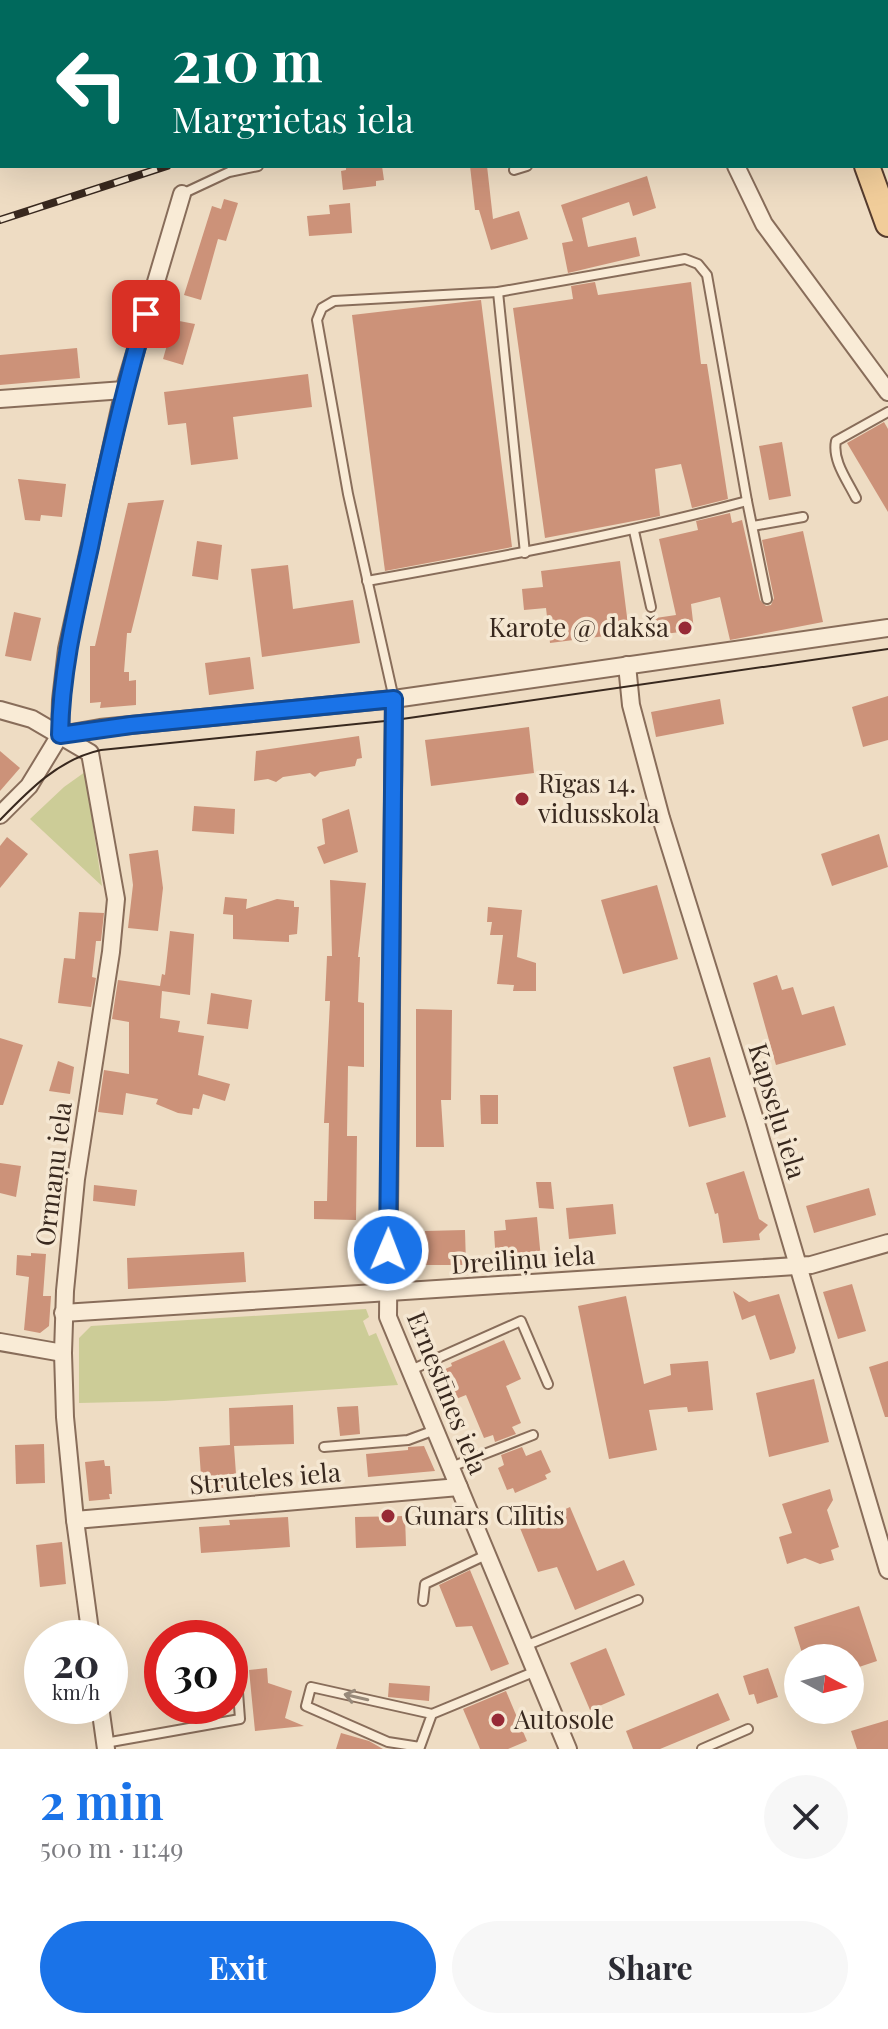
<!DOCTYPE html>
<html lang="en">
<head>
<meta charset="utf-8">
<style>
  :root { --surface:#fff; --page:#f7f7f7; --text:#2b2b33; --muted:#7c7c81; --accent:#1a73e8 }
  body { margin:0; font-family:"Playfair Display",serif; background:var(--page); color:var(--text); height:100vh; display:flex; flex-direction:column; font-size:30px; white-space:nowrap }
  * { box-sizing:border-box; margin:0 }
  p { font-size:26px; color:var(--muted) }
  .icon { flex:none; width:44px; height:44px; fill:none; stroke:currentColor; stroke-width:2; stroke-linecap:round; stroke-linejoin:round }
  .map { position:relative; height:1749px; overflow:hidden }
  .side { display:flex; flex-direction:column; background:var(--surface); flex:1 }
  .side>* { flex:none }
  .guide { position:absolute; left:0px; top:0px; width:888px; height:168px; box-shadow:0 8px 32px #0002; background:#00695c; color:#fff; overflow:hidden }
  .needle { width:52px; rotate:97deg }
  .tools { position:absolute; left:784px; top:1644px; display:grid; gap:16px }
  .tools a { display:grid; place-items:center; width:80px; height:80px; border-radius:50%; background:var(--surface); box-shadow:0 8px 32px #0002; font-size:40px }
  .speed { position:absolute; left:24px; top:1620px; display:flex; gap:16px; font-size:40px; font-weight:700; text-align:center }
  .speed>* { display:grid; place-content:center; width:104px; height:104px; border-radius:50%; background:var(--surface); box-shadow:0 8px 32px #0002; line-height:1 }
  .speed small { font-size:20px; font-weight:400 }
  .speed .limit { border:12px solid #d22; background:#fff; color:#111 }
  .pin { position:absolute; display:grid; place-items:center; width:68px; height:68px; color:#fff; margin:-34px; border-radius:16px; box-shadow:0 4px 12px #0006 }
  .me { position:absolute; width:88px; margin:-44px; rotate:1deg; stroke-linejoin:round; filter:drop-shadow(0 0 6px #0008) }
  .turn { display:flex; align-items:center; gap:28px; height:168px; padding:0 40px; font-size:36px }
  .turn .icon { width:104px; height:104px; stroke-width:2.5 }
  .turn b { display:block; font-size:56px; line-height:68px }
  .round { display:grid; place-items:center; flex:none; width:84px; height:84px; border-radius:42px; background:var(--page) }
  .summary { display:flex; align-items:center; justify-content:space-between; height:136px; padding:0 40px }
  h1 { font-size:48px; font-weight:700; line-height:60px; color:var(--accent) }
  .action { display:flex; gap:16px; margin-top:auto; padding:16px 40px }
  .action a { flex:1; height:92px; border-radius:48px; background:var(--accent); color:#fff; font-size:32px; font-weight:700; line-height:92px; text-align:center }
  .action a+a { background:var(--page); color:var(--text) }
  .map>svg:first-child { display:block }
  .green { fill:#cccc97 }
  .building { fill:#cc9279 }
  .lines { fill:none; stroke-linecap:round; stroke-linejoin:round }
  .lane-casing { stroke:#886d5a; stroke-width:12 }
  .street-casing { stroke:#886d5a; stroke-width:20 }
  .primary-casing { stroke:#563c2e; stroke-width:28 }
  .lane { stroke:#f9ebd6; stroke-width:8 }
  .street { stroke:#f9ebd6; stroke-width:16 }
  .primary { stroke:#f1cd9a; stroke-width:24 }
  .tram { stroke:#38281e; stroke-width:2 }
  .rail-casing { stroke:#38281e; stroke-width:8 }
  .rail { stroke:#f5e7d2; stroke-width:5; stroke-dasharray:15; stroke-linecap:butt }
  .oneway { stroke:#988a7a }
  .route-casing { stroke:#114b97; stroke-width:20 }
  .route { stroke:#1a73e8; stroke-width:14 }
  .poi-dot { fill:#972a36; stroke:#f5e7d2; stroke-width:3 }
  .labels { text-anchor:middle; stroke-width:7; stroke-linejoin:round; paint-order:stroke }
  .poi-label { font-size:26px; fill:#38281e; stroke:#f5e7d2; text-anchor:start }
  .street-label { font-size:26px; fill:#38281e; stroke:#f5e7d2 }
</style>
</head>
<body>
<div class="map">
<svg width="888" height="1749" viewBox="0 0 888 1749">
  <rect width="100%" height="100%" fill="#eedcc3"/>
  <!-- green -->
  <g class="green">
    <path d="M85,772L102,886L30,819L64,787Z"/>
    <path d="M366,1309L369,1317L363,1321L369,1336L376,1333L398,1385L164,1401L79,1403V1338L91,1326Z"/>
  </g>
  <!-- building -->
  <g class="building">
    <path d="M346,166H382L384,180L376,181V186L343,190L341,171L346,170Z"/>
    <path d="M470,166H487L493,219L519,211L528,239L491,250L479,210H475Z"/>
    <path d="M647,176L656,208L633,216L629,202L582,218L588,247L636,237L640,256L568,273L562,243L573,241L561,205Z"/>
    <path d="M224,199L238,203L226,241L218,239L201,300L184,295L212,206L221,209Z"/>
    <path d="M350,203L352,233L309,236L307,216L330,214L329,205Z"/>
    <path d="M595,282L598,295L691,282L701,364H707L728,499L692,508L681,464L655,469L660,516L545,538L513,308L573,299L571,286Z"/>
    <path d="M481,300L512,547L385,571L352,315Z"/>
    <path d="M174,320L195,324L183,365L163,359Z"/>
    <path d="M77,348L80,378L0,385V355Z"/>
    <path d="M308,374L312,407L233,417L238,459L191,465L186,423L168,425L164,392Z"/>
    <path d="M884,422L888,429V512L847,443Z"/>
    <path d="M782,442L791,496L769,500L759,446Z"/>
    <path d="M18,479L66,484L62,517L41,515L40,521L25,520Z"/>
    <path d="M164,500L131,633H127L124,672H129V681L136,680V705L100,708L101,702L90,703V646H95L128,503Z"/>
    <path d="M730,513L732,523L742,520L760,600L766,606L771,605L774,598L762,540L803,531L823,622L730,640L720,597L691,604L694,630L651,636L649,619L676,615L659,539L698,530L696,521Z"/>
    <path d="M197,541L222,545L218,580L192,576Z"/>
    <path d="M620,561L629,633L550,643L546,608L524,610L522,589L543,587L541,571Z"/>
    <path d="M288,565L293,609L353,600L360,643L262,657L251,569Z"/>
    <path d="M14,612L41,618L31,661L5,656Z"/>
    <path d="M250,657L254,689L209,695L205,663Z"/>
    <path d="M888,696V740L863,747L852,707Z"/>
    <path d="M720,699L724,724L656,737L651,712Z"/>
    <path d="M529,727L534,773L431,786L425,740Z"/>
    <path d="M359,736L362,758L357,759L355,766L320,772L315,777L310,773L283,777L276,782L268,779L254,781L256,751Z"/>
    <path d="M0,751L20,768L0,791Z"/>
    <path d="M194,806L235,809L234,834L192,831Z"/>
    <path d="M349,809L358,852L324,864L317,847L325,844L322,819Z"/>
    <path d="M879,834L888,867L832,886L821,854Z"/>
    <path d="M7,837L28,854L0,888V846Z"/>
    <path d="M158,850L163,888L158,931L128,928L133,885L129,854Z"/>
    <path d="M330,880L366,883L358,957H360L358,1002L364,1003V1067L348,1066L347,1136H357L356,1220L314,1219V1201H327L329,1123H324L330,1001H325L327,956H332Z"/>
    <path d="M657,885L678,959L623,974L601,900Z"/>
    <path d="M225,897L247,899L246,909L277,899L294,901V907H299L297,934L289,935V942L233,939V915L223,914Z"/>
    <path d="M488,907L522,910L517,957L536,963V991H513L514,985L497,984L503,935H490L492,922H487Z"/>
    <path d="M79,912L104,913L101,941H96L92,977L96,978L91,1007L58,1003L64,958L75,959Z"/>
    <path d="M170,931L194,934L190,995L162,991L160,1018L180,1021L178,1032L204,1036L198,1075L230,1084L225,1101L203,1094L199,1109L193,1108L192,1115L178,1113L156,1104L158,1099L126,1093L123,1115L98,1112L104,1070L129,1074V1022L112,1019L118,980L160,986L162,974L165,975Z"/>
    <path d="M777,975L782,990L793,987L802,1015L834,1006L846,1045L776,1065L753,983Z"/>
    <path d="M211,993L252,1000L248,1029L207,1024Z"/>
    <path d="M416,1009L452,1010L451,1100H441L444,1147H416Z"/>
    <path d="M0,1038L23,1045L3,1105H0Z"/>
    <path d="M710,1057L726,1117L689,1127L673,1067Z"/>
    <path d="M58,1061L74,1067L70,1094L49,1091Z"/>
    <path d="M480,1095H498V1124H481Z"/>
    <path d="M0,1163L21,1166L16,1197L0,1193Z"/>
    <path d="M744,1171L759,1219L768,1225L759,1234L760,1240L723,1243L718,1213L715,1214L706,1183Z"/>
    <path d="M536,1182H551L554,1209L539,1208Z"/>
    <path d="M94,1185L137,1190L135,1206L93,1201Z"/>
    <path d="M869,1188L876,1215L814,1233L806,1206Z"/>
    <path d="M613,1204L616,1234L569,1239L566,1208Z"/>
    <path d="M537,1217L541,1259L496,1263L494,1231L506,1230L505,1220Z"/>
    <path d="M465,1230L466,1265H425V1231Z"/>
    <path d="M244,1252L246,1282L128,1289L127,1258Z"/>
    <path d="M31,1253L46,1254L43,1296H51L49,1326L40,1333L24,1330L29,1277L16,1275L17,1255L31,1256Z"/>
    <path d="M852,1284L866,1331L838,1339L823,1292Z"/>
    <path d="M733,1291L749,1302L779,1294L796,1348L794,1353L770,1360L755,1315L742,1320Z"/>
    <path d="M626,1296L644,1384L671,1375L670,1364L708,1361L713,1410L688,1412L687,1407L649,1410L657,1450L609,1459L578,1306Z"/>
    <path d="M504,1340L521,1379L506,1386L521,1423L512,1427L516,1434L495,1442L493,1435L484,1438L466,1395L446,1403L434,1374L452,1366L451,1363Z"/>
    <path d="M888,1361V1417H885L869,1367Z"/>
    <path d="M814,1379L829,1442L769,1457L756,1393Z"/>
    <path d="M293,1405L294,1444L234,1446L237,1488L202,1491L199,1447L230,1445L229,1408Z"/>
    <path d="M358,1406L360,1434L340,1436L337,1407Z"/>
    <path d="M44,1444L45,1483L16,1484L15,1445Z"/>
    <path d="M424,1446L435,1471L368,1477L366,1454L408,1450V1447Z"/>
    <path d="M522,1447L526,1456L541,1450L551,1472L545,1475L547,1479L515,1493L513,1488L507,1490L498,1468L504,1465L501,1455Z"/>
    <path d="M104,1460L105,1466H110L112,1494H109L110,1499L89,1501L85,1462Z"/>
    <path d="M830,1489L833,1500L827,1510L839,1547L831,1550L834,1560L820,1564L805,1558L787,1564L779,1537L792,1533L782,1504Z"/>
    <path d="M570,1507L597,1571L624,1560L635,1585L575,1610L557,1567L538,1572L520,1528L558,1510L559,1512Z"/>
    <path d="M405,1516L406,1546L356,1548L355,1517Z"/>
    <path d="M288,1517L290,1547L201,1553L199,1527L230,1525L229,1520Z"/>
    <path d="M62,1542L66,1584L40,1587L36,1545Z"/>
    <path d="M470,1570L509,1664L491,1671L472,1626L456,1627L439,1585Z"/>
    <path d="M859,1606L877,1661L850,1670V1658H819L816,1648L802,1653L794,1627Z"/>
    <path d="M606,1648L625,1695L590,1710L570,1663Z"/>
    <path d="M267,1668L268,1683L292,1691L285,1718L304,1726L255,1731L249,1670Z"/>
    <path d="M768,1668L778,1697L757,1704L754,1694L749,1695L743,1676Z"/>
    <path d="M389,1683L430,1686L429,1701L388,1697Z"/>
    <path d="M506,1691L527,1741L508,1749H480L463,1709Z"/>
    <path d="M718,1693L730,1720L660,1749H633L626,1731Z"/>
    <path d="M888,1720V1749H857L851,1731Z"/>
    <path d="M341,1733L369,1741L383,1749H336Z"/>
  </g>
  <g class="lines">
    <defs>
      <g id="lane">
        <path d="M840,0L855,2"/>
        <path d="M886,5L888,4"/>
        <path d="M514,170L527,166"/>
        <path d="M182,194L229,172L258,166"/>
        <path d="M498,292L525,553"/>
        <path d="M856,498C847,480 832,460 836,441L888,412"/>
        <path d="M753,526L803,517"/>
        <path d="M634,531L651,607"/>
        <path d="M367,581C495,558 621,535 747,501"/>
        <path d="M394,699L348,494L317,320L322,308L334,301L498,292L685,259L698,264L707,275L747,501L767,599"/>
        <path d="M411,1370L521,1321L548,1384"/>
        <path d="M324,1447L408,1440L435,1430"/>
        <path d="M451,1467L533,1435"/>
        <path d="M423,1601L425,1584L486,1555"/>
        <path d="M525,1646L638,1600"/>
        <path d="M432,1714L420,1747L388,1742L306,1706L311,1687L432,1714L536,1671"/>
        <path d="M105,1743L240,1719L237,1679"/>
        <path d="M702,1749L748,1729"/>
      </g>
      <g id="street">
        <path d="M257,2L258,0"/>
        <path d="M736,166L764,224L888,392"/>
        <path d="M0,399L124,390"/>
        <path d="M627,665L631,705L661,818L755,1120L888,1570"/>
        <path d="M394,699L388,1317L568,1749"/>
        <path d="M0,710L32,719L90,753L116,899L111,952L76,1179L65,1291L63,1353L65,1417L75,1520L91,1638"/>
        <path d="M60,735L100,728L394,699L888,628"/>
        <path d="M0,815L29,786L60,735L61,700L67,649L124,390L182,194"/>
        <path d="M63,1313L811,1265L888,1243"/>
        <path d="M0,1342L63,1353"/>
        <path d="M75,1520L459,1487"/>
        <path d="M100,1706L106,1749"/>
      </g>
      <g id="primary">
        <path d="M801,0L802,2"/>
        <path d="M828,0L829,2"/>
        <path d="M886,143L888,148"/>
        <path d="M867,166L888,224"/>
      </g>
    </defs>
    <!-- lane casing -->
    <use href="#lane" class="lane-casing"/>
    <!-- street casing -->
    <use href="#street" class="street-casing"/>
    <!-- primary casing -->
    <use href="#primary" class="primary-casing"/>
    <!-- lane -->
    <use href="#lane" class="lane"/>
    <!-- street -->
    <use href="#street" class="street"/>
    <!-- primary -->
    <use href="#primary" class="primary"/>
    <!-- tram -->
    <path class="tram" d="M0,820C29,790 59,759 101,750L395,720L888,649"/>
    <defs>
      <g id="rail">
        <path d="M585,2L590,0"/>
        <path d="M619,2L625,0"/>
        <path d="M662,2L667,0"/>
        <path d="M0,220L167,166"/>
      </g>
    </defs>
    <!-- rail casing -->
    <use href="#rail" class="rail-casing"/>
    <!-- rail -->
    <use href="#rail" class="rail"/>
  </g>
  <!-- one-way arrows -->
  <defs><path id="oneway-shaft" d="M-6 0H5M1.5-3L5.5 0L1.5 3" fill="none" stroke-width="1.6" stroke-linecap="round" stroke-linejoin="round" transform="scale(2)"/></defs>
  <use class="oneway" href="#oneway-shaft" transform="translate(356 1697) rotate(-167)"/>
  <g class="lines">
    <defs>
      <path id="route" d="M146,314C124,391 106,468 90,547C76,610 61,671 60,735L131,725L394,699L388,1250"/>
    </defs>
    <!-- route casing -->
    <use href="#route" class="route-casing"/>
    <!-- route -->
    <use href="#route" class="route"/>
  </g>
  <!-- markers -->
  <g class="poi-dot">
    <circle cx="685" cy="628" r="8"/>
    <circle cx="522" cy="799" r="8"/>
    <circle cx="388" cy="1516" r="8"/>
    <circle cx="498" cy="1720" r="8"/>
  </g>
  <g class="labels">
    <!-- poi labels -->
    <g class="poi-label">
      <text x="669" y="637" text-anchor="end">Karote @ dakša</text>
      <text x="538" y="793">Rīgas 14.<tspan x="538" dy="30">vidusskola</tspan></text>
      <text x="404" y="1525">Gunārs Cīlītis</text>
      <text x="514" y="1729">Autosole</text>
    </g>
    <!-- street labels -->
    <g class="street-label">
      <text transform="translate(777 1111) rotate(73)" y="9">Kapseļu iela</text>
      <text transform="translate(54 1174) rotate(-83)" y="9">Ormaņu iela</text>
      <text transform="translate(523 1260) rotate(-4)" y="9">Dreiliņu iela</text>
      <text transform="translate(447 1393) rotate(68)" y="9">Ernestīnes iela</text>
      <text transform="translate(265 1479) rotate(-5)" y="9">Struteles iela</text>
    </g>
  </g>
</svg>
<div class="tools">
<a><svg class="needle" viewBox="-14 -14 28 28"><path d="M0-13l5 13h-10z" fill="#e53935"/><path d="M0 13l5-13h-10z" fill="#7c7c81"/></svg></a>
</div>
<div class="speed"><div>20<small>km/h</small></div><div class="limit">30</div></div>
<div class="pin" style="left:146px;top:314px;background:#d93025"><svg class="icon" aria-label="arrive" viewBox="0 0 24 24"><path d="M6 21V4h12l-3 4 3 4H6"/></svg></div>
<svg class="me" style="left:388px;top:1250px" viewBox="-20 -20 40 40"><circle r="17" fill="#1a73e8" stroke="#fff" stroke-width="3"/><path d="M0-11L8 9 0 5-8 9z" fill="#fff"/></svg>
<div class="guide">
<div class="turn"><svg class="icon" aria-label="left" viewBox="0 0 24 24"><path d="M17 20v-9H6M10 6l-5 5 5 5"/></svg><div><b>210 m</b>Margrietas iela</div></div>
</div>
</div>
<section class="side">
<div class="summary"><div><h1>2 min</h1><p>500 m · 11:49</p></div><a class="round"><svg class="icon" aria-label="close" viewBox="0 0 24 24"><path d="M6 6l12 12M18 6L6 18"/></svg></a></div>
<div class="action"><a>Exit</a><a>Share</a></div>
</section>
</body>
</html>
